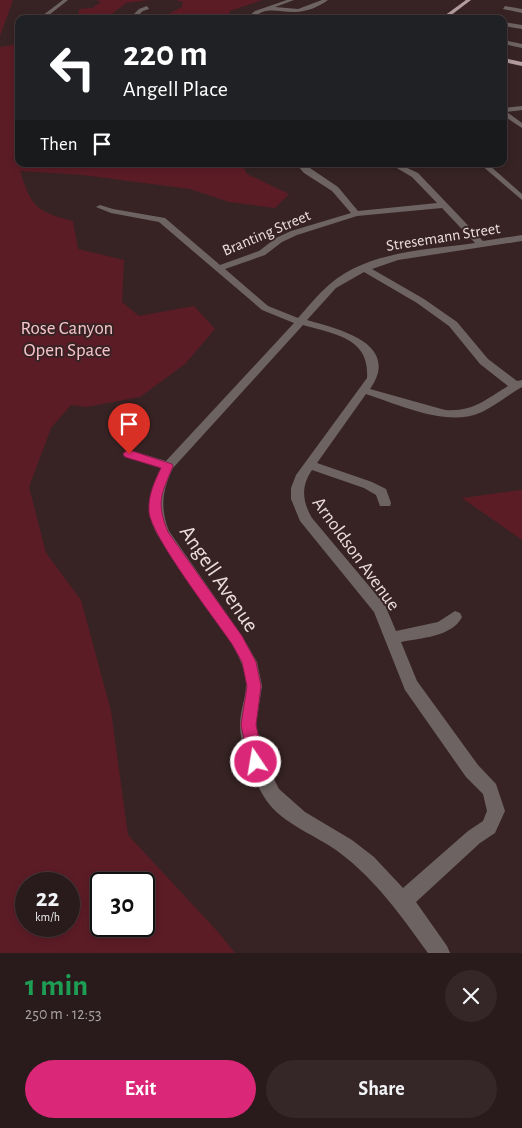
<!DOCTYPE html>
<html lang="en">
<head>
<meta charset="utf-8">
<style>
  :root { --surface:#291a1b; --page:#352728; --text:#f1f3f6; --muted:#a5a1a3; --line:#45383a; --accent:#db2777 }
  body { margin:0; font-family:"Alegreya Sans",sans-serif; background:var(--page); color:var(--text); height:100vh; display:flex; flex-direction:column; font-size:19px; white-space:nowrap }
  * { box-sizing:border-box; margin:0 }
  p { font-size:16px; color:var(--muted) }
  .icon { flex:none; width:28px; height:28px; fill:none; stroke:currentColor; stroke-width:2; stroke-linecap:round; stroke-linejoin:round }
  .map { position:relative; height:953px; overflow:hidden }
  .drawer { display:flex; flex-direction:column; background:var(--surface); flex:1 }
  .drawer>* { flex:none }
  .guide { position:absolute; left:15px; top:15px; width:492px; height:152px; border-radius:10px; box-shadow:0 2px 8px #0003,0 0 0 1px var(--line); background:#202124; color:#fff; overflow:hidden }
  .speed { position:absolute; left:15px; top:872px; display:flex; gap:10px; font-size:25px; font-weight:700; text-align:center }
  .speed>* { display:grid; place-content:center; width:65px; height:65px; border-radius:50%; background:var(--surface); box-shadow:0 2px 8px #0003,0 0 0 1px var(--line); line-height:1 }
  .speed small { font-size:12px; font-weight:400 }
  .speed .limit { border:2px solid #111; border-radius:8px; background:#fff; color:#111 }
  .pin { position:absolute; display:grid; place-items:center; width:42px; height:42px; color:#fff; margin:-51px -21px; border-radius:50% 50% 50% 0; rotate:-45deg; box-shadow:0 0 5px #0007 }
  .pin .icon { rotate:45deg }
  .me { position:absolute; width:55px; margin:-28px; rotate:348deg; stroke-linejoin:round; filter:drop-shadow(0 0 4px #0008) }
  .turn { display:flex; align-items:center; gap:18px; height:105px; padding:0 25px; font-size:22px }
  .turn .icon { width:65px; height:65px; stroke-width:2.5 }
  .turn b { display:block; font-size:35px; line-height:42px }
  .then { display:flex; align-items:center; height:48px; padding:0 25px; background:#0003; gap:10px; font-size:19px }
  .round { display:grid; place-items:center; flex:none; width:52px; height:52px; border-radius:26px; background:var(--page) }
  .headline { display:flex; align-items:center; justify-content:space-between; height:85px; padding:0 25px }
  h1 { font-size:30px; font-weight:700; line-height:38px; color:#1e9e55 }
  .primary-button { display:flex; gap:10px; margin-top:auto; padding:10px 25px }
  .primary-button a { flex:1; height:58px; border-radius:30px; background:var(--accent); color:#fff; font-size:20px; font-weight:700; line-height:58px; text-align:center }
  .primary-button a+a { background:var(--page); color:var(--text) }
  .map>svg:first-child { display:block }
  .green { fill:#5c1c26; fill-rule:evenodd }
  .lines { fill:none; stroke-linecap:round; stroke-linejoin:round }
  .minor { fill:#6e6363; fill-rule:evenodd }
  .major { fill:#b39c9d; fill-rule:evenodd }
  .route { fill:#db2777; stroke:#8e194d }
  .labels { text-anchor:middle; stroke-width:4; stroke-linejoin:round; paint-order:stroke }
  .far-street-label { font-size:16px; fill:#ebddde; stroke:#372324 }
  .park-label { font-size:19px; fill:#f8c6c9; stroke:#372324 }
  .street-label { font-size:19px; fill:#ebddde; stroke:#372324 }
  .near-street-label { font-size:22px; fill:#ebddde; stroke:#372324 }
</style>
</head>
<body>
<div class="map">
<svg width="522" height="953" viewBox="0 0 522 953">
  <rect width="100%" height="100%" fill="#372324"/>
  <!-- green -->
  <g class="green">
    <path d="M0,0H13L0,36Z"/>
    <path d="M96,0H149L126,3L108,17L101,19H74L79,13V9L92,8L101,2Z"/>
    <path d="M176,0H262L230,11L228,19H158L182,7L183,2Z"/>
    <path d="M19,44V164H242L247,174L289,194L275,208L229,202L190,189L83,175L20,171C31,206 36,212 73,221L78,249L124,260L122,302L139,316L194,306L215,329L185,364L140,397L86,407L71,405L51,428L29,487L46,553L81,600L111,711L128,835L219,933L235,953H0V47ZM26,884H69V926H26ZM101,884H144V926H101Z"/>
    <path d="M522,490V540L462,498Z"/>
  </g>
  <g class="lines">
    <!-- minor -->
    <g class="minor">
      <path d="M63,0H68L44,19H38Z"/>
      <path d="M287,0H294L275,7L298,9L322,0H328C319,7 306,12 295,12C281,13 268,6 256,16V19H250V15L255,11Z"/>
      <path d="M147,6L149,9L143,11L134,19H129L139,9Z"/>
      <path d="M505,6L522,9V13L503,9Z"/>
      <path d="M448,13L474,17L476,19L446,16Z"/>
      <path d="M504,22L522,25V29L504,26Z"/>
      <path d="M504,40L522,44V48L504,44Z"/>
      <path d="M522,106V110L507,112L522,123V128L504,116V108Z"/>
      <path d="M296,164H304L338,187L358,211L437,203L412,177L390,164H399L418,173L483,241L522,235V241L398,260L372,269L424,299L457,322L488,359L517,381L522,380V387C508,395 496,405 482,412C448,428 400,405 366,394L317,463L372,482L386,489L391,503L390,506H380L376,495L364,488L312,470C301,486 302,501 312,518L385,605L396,631L438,622L455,611L460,613L462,617C452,637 420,638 401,642L417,681L478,765L496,784L505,811L495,833L480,843L416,902L447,946L450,953H428C402,917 376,880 340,853C318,836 282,824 266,800C254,782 240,747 240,725C240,712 245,700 246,687C247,672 239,657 232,644L158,536C145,513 149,491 161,468L125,457L123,454L129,450L166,461L294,323L262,310L159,222L111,213L96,207L100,205L113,209L165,218L220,265L259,251L276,238L291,231L351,213L332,191L304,173ZM442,208L475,243C427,250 368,251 330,284C318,294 308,307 298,318L268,306L225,269L265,255L282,242L297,235L357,216ZM364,272L417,303L449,326L480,364L508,386C485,400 473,412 445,410L370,389C402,343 338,329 307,320L336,288ZM303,325C333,334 370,337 367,378L296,475L291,488V499L300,521L374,612L405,690L466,777L483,794L487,811L483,821L468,831L403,888L374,857L352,840L305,812L279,789L264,760L256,725L262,686L257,662L242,636L169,531C160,508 162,491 173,468Z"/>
      <path d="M480,164H488L522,194V200Z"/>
    </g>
    <!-- major -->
    <g class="major">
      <path d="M466,0H471L446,19H440Z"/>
      <path d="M504,58L522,62V66L504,62Z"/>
    </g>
  </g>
  <!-- route -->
  <path class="route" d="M129,450L172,464L173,466C161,495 156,502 168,532L242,636L256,662L261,686L256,725L264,762L261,767L256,769L250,767L241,725L247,686L242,662L232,644C215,619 151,536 149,512C148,495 154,483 161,468L125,457L123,454L125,452Z"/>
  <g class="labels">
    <!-- far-street labels -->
    <g class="far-street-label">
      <text transform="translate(266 232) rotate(-23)" y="6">Branting Street</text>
      <text transform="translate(443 236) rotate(-9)" y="6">Stresemann Street</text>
    </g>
    <!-- park labels -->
    <g class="park-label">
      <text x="67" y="334">Rose Canyon<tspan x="67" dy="22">Open Space</tspan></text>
    </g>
    <!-- street labels -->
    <g class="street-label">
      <text transform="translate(357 553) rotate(54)" y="7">Arnoldson Avenue</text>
    </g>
    <!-- near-street labels -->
    <g class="near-street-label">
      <text transform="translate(220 578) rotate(56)" y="8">Angell Avenue</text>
    </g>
  </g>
</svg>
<div class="speed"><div>22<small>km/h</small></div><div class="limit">30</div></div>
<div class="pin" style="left:129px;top:454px;background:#d93025"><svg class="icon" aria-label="arrive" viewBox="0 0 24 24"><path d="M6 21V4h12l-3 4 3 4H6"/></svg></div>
<svg class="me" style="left:256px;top:762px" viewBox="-20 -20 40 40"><circle r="17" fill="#db2777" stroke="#fff" stroke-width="3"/><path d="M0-11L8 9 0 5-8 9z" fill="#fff"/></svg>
<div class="guide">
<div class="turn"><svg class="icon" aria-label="left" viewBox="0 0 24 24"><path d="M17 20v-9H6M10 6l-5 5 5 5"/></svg><div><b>220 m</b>Angell Place</div></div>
<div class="then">Then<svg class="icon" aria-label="arrive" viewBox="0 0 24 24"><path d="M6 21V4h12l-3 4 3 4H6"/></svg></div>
</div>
</div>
<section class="drawer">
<div class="headline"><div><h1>1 min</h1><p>250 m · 12:53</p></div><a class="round"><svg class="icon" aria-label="close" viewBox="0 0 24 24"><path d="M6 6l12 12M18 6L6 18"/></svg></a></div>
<div class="primary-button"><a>Exit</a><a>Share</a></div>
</section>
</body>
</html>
